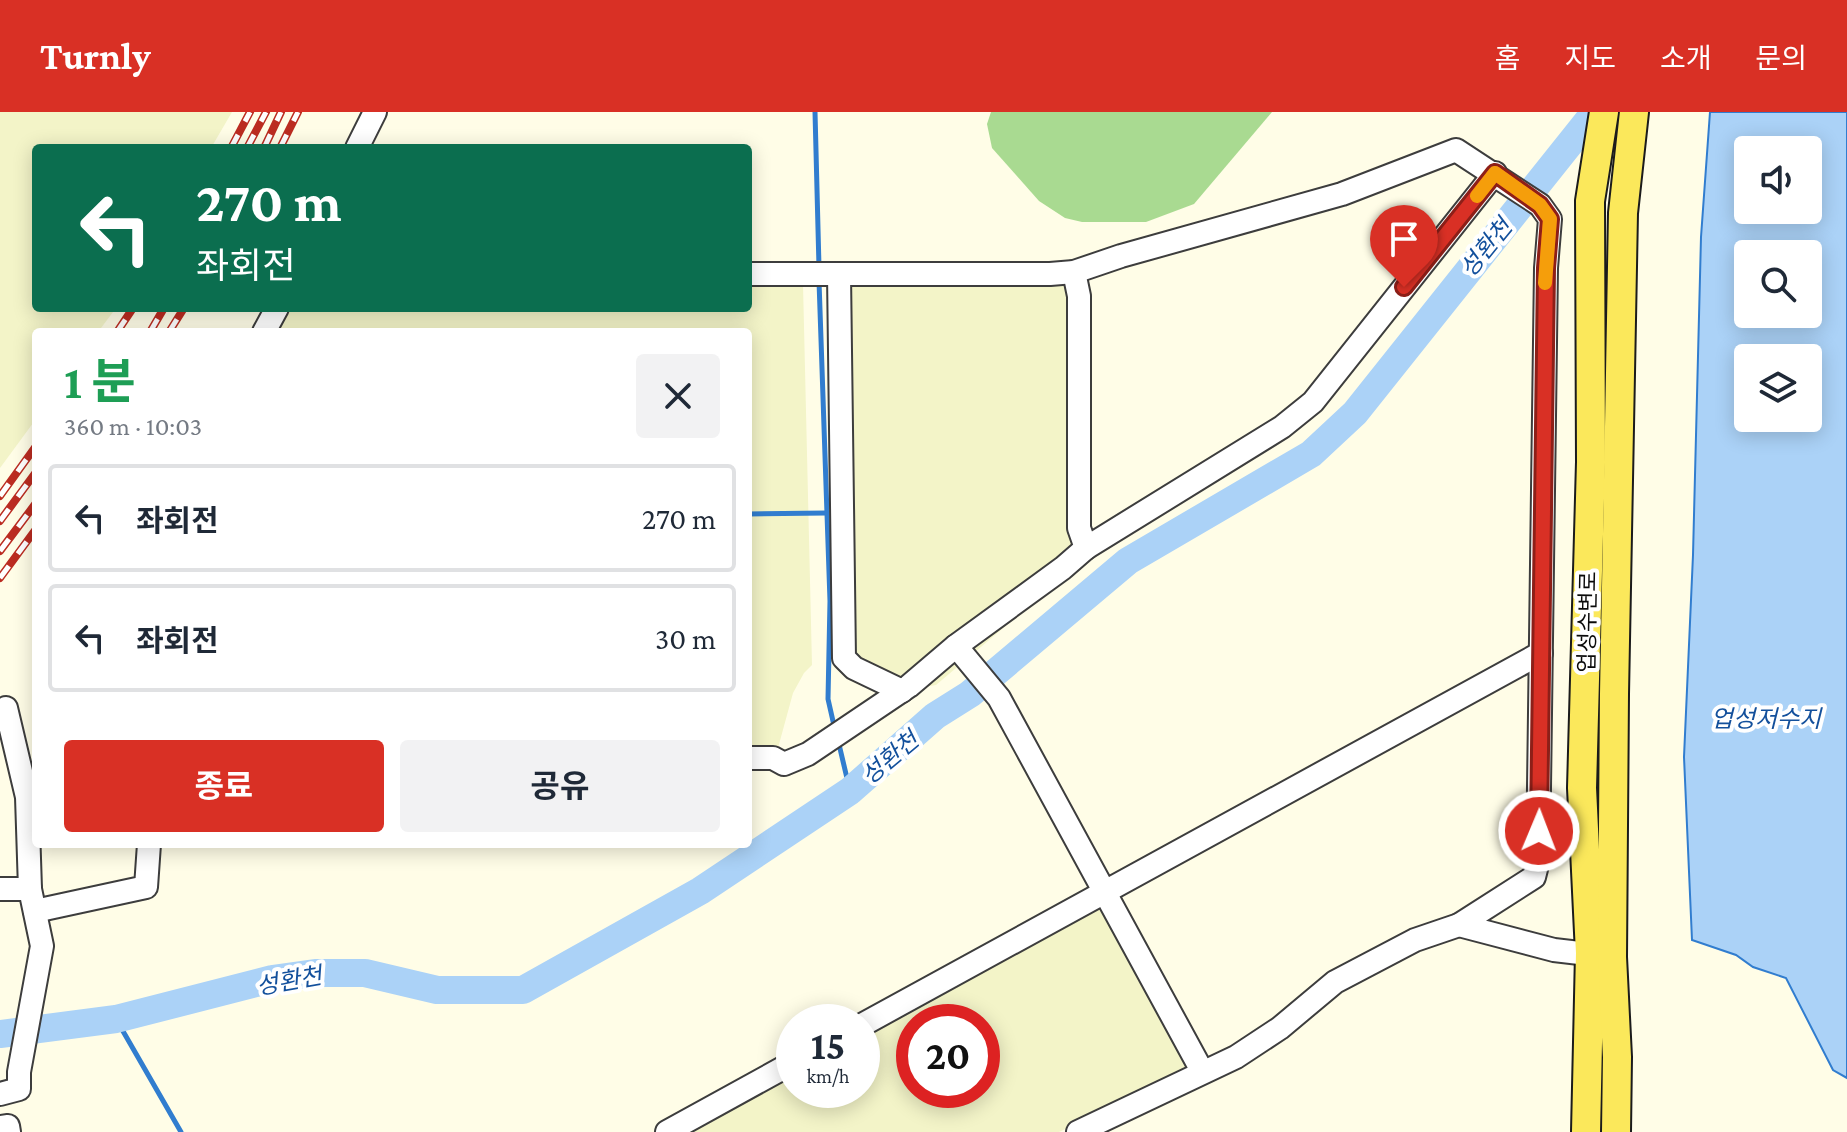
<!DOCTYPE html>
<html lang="ko">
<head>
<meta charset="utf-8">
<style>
  :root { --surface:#fff; --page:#f2f2f3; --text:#1f2937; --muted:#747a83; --line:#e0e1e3; --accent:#d93025 }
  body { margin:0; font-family:"Crimson Pro","Noto Sans KR",serif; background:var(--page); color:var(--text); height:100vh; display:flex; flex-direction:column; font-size:30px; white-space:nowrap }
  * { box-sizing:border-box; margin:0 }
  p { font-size:26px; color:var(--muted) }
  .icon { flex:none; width:44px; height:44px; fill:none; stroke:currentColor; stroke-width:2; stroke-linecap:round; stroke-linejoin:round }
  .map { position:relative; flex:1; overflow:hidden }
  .sheet { position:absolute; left:32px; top:216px; width:720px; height:520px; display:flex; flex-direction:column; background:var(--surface); border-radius:8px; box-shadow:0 4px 20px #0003 }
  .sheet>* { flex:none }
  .hud { position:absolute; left:32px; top:32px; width:720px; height:168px; border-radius:8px; box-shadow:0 4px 20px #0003; background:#0b6e4f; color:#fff; overflow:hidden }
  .fabs { position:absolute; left:1734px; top:24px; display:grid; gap:16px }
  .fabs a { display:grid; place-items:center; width:88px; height:88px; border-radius:8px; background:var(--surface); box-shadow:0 4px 20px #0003; font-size:40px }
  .speed { position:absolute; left:776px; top:892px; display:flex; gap:16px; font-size:40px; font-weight:700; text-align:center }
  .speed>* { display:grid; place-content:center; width:104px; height:104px; border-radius:50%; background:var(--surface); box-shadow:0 4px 20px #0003; line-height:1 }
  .speed small { font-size:20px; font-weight:400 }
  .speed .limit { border:12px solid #d22; background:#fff; color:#111 }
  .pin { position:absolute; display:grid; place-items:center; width:68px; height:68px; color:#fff; margin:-82px -34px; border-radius:50% 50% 50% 0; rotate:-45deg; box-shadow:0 0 8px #0007 }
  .pin .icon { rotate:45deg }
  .me { position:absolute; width:88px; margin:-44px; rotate:1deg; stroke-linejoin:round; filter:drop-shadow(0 0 6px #0008) }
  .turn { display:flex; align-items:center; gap:28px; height:168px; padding:0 32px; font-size:36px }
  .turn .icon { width:104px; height:104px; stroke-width:2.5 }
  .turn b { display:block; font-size:56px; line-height:68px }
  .round { display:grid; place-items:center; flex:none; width:84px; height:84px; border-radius:8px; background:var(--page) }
  .summary { display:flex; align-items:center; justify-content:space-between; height:136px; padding:0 32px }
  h1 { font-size:48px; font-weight:700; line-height:60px; color:#1e9e55 }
  .primary-button { display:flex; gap:16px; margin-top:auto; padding:16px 32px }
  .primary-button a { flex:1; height:92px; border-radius:8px; background:var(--accent); color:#fff; font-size:32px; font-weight:700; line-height:92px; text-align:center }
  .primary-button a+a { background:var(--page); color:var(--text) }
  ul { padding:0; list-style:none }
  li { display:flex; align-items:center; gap:24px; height:108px; margin:0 16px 12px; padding:0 16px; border:4px solid var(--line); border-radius:8px }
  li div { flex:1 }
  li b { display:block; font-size:30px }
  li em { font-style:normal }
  header { display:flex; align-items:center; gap:48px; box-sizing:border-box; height:112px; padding:0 40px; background:var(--accent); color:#fff }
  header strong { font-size:38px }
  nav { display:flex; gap:44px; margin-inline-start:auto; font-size:28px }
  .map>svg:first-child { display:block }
  .farmland { fill:#f3f4c8; fill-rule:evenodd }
  .forest { fill:#a9da91 }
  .water { fill:#abd2f7; stroke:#317dcf; stroke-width:2; fill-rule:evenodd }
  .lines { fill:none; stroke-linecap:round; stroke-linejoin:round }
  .stream { stroke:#317dcf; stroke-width:5 }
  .river { stroke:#abd2f7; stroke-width:28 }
  .minor-casing { stroke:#3d3d3d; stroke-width:26 }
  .major-casing { stroke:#1b1b1b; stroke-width:32 }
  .minor { stroke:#fff; stroke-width:22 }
  .major { stroke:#fbe85b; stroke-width:28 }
  .rail-casing { stroke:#bb2c21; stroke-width:8 }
  .rail { stroke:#fff; stroke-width:5; stroke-dasharray:15; stroke-linecap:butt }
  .route-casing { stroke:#8d1f18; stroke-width:20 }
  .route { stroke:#d93025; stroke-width:14 }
  .slow { stroke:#f59e0b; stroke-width:14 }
  .labels { text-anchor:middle; stroke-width:8; stroke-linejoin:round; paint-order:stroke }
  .street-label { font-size:22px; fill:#0a0a0a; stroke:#fff }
  .water-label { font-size:24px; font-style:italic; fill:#13509c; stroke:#fff }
</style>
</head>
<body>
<header>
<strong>Turnly</strong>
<nav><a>홈</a><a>지도</a><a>소개</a><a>문의</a></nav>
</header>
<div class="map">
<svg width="1847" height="1020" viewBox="0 0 1847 1020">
  <rect width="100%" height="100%" fill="#fffde7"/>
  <!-- farmland -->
  <g class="farmland">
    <path d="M0,0H232L211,36H36V196H116L98,220H36V307L0,356Z"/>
    <path d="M1069,165L1073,176V457L936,573L924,575L913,572L875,554L859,553L853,534L847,170Z"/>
    <path d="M748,172H803L812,553L804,561L793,581L778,636H748V220H272L285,196H748Z"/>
    <path d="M1100,789L1190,944L1188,958L1059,1020H678L794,956V978H862V919ZM914,910H982V978H914Z"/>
  </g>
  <!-- forest -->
  <path class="forest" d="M991,0H1272L1194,92L1146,110H1082L1065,106L1039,89L992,36L987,12Z"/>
  <!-- water -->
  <path class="water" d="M1710,0H1847V966L1833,958L1786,866L1753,855L1736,843L1692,828L1684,645L1693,443L1701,125ZM1748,38H1808V98H1748ZM1748,142H1808V202H1748ZM1748,246H1808V306H1748Z"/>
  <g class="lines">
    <!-- stream -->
    <g class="stream">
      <path d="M815,0L819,155"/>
      <path d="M819,169L830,489L828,587L835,618"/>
      <path d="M748,402L826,401"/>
      <path d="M838,628L850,679"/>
      <path d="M116,907L181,1020"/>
    </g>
    <!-- river -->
    <path class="river" d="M0,922L116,907L272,867L315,861H365L437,878H523L700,779L850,679L935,604L970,582L1128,449L1311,342L1355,301L1595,0"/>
    <defs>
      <g id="minor">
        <path d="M357,36L375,0"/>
        <path d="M1074,160L1079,184V416L1086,436"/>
        <path d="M748,162H1050L1074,160L1121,144L1342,82L1456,38L1540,93L1550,107L1546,156L1538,749L1534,765L1459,813"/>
        <path d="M839,162L844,546L854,556L902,579"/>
        <path d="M264,220L277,196"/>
        <path d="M956,534L999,586L1202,959"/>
        <path d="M748,646H773L784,652L808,642L909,574L956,534L1063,456L1086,436L1282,315L1313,290L1495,61"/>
        <path d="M0,777H30"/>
        <path d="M35,799L146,775L149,732"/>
        <path d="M862,913L1541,541"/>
        <path d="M0,982L19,977V960L42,834L30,777L27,685L6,596"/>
        <path d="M0,1015L8,1014L9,1020"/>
        <path d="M667,1020L794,950"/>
        <path d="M1078,1020L1236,945L1280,916L1335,870L1415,828L1459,813L1554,838L1605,844"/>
      </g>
      <g id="major">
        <path d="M1586,1020L1590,841L1582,676L1591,350L1590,89L1604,0"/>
        <path d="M1616,1020L1617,945L1612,845L1614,582L1623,101L1634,0"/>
      </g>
    </defs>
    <!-- minor casing -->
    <use href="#minor" class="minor-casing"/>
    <!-- major casing -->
    <use href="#major" class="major-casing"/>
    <!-- minor -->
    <use href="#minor" class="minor"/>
    <!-- major -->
    <use href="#major" class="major"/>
    <defs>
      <g id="rail">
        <path d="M231,36L250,0"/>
        <path d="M247,36L266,0"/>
        <path d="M264,36L281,0"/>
        <path d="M280,36L298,0"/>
        <path d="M117,220L133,196"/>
        <path d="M150,220L164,196"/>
        <path d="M169,220L184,196"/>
        <path d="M0,384L36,334"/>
        <path d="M0,409L36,360"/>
        <path d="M0,439L36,391"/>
        <path d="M0,466L36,417"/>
      </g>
    </defs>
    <!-- rail casing -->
    <use href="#rail" class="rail-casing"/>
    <!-- rail -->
    <use href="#rail" class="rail"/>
  </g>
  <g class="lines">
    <defs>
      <path id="route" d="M1404,175L1495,61L1540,93L1550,107L1546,156L1539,719"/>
    </defs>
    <!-- route casing -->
    <use href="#route" class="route-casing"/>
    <!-- route -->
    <use href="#route" class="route"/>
    <!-- slow -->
    <path class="slow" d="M1477,84L1495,61L1540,93L1550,107L1545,171"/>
  </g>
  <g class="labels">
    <!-- street labels -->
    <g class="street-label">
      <text transform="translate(1587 510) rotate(-89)" y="8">업성수변로</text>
    </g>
    <!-- water labels -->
    <g class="water-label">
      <text transform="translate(1486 136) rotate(-51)" y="8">성환천</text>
      <text x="1766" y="615">업성저수지</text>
      <text transform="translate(890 646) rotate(-40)" y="8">성환천</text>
      <text transform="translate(289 869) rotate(-10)" y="8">성환천</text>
    </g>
  </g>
</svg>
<div class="fabs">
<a><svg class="icon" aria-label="sound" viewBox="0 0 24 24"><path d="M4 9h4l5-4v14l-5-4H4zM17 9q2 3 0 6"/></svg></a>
<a><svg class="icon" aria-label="search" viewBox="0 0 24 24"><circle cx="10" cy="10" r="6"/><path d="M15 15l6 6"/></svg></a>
<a><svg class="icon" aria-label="layers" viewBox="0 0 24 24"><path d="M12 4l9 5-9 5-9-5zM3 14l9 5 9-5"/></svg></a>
</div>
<div class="speed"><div>15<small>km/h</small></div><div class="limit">20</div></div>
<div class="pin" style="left:1404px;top:175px;background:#d93025"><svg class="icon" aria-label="arrive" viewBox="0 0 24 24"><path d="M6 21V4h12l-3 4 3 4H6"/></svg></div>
<svg class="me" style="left:1539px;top:719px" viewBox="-20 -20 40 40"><circle r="17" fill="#d93025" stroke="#fff" stroke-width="3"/><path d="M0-11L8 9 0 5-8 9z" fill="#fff"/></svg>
<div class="hud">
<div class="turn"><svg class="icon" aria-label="left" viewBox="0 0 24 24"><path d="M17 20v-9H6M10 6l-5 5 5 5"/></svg><div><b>270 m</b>좌회전</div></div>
</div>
<section class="sheet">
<div class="summary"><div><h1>1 분</h1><p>360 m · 10:03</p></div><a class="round"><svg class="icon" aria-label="close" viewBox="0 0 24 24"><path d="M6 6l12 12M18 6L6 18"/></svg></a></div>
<ul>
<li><svg class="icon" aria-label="left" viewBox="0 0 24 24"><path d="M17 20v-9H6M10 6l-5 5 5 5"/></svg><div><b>좌회전</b></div><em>270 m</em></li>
<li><svg class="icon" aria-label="left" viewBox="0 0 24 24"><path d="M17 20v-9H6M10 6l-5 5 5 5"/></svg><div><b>좌회전</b></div><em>30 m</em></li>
</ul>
<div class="primary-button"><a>종료</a><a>공유</a></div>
</section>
</div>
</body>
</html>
